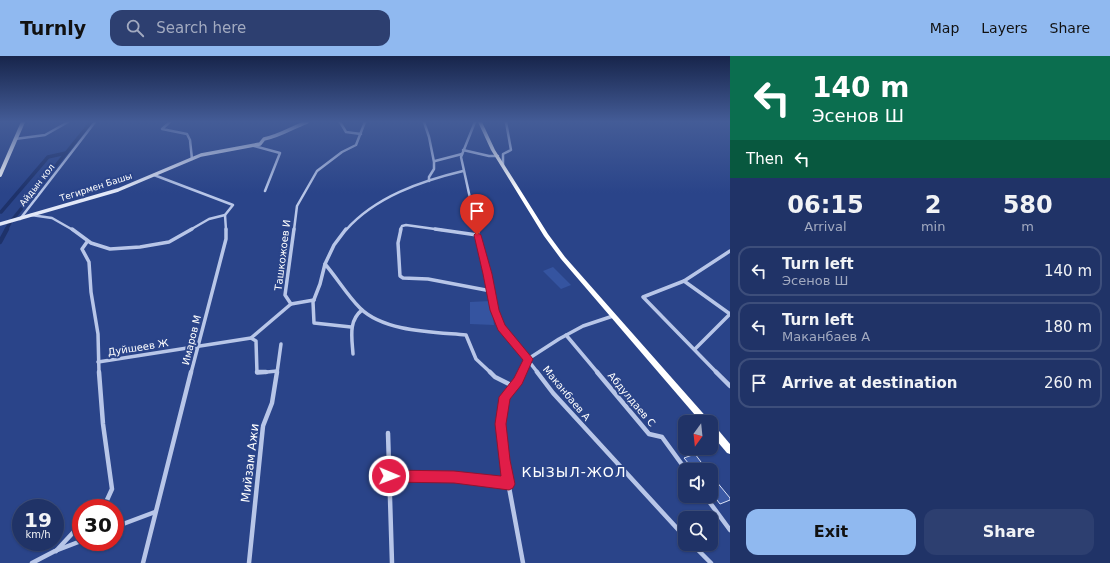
<!DOCTYPE html>
<html lang="en">
<head>
<meta charset="utf-8">
<style>
  :root { --surface:#203367; --page:#2d3f70; --text:#f1f3f6; --muted:#a2aac0; --line:#3d4e7b; --accent:#90b9f0 }
  body { margin:0; font-family:"DejaVu Sans",sans-serif; background:var(--page); color:var(--text); height:100vh; display:flex; flex-direction:column; font-size:15px; white-space:nowrap }
  * { box-sizing:border-box; margin:0 }
  p { font-size:13px; color:var(--muted) }
  .icon { flex:none; width:22px; height:22px; fill:none; stroke:currentColor; stroke-width:2; stroke-linecap:round; stroke-linejoin:round }
  .map { position:relative; flex:1; overflow:hidden }
  .panel { display:flex; flex-direction:column; background:var(--surface); width:380px }
  .panel>* { flex:none }
  .hud { background:#0b6e4f; color:#fff; overflow:hidden }
  .needle { width:26px; rotate:195deg }
  .controls { position:absolute; left:678px; top:359px; display:grid; gap:8px }
  .controls a { display:grid; place-items:center; width:40px; height:40px; border-radius:8px; background:var(--surface); box-shadow:0 1px 3px #0004,0 0 0 1px var(--line); font-size:20px }
  .speed { position:absolute; left:12px; top:443px; display:flex; gap:8px; font-size:20px; font-weight:700; text-align:center }
  .speed>* { display:grid; place-content:center; width:52px; height:52px; border-radius:50%; background:var(--surface); box-shadow:0 1px 3px #0004,0 0 0 1px var(--line); line-height:1 }
  .speed small { font-size:10px; font-weight:400 }
  .speed .limit { border:6px solid #d22; background:#fff; color:#111 }
  .pin { position:absolute; display:grid; place-items:center; width:34px; height:34px; color:#fff; margin:-41px -17px; border-radius:50% 50% 50% 0; rotate:-45deg; box-shadow:0 0 4px #0007 }
  .pin .icon { rotate:45deg }
  .me { position:absolute; width:44px; margin:-22px; rotate:91deg; stroke-linejoin:round; filter:drop-shadow(0 0 3px #0008) }
  .turn { display:flex; align-items:center; gap:14px; height:84px; padding:0 16px; font-size:18px }
  .turn .icon { width:52px; height:52px; stroke-width:2.5 }
  .turn b { display:block; font-size:28px; line-height:34px }
  .then { display:flex; align-items:center; height:38px; padding:0 16px; background:#0003; gap:8px; font-size:15px }
  .eta { display:flex; justify-content:space-evenly; align-items:center; height:68px; text-align:center }
  .eta b { font-size:24px; font-weight:700; line-height:28px }
  .action { display:flex; gap:8px; margin-top:auto; padding:8px 16px }
  .action a { flex:1; height:46px; border-radius:12px; background:var(--accent); color:#111; font-size:16px; font-weight:700; line-height:46px; text-align:center }
  .action a+a { background:var(--page); color:var(--text) }
  ul { padding:0; list-style:none }
  li { display:flex; align-items:center; gap:12px; height:50px; margin:0 8px 6px; padding:0 8px; border:2px solid var(--line); border-radius:12px }
  li div { flex:1 }
  li b { display:block; font-size:15px }
  li em { font-style:normal }
  header { display:flex; align-items:center; gap:24px; box-sizing:border-box; height:56px; padding:0 20px; background:var(--accent); color:#111 }
  header strong { font-size:19px }
  nav { display:flex; gap:22px; margin-inline-start:auto; font-size:14px }
  .search { width:280px; height:36px; background:var(--page); display:flex; align-items:center; gap:10px; box-sizing:border-box; padding:0 14px; border-radius:12px; color:var(--muted); font-size:15px }
  main { display:flex; flex:1; min-height:0 }
  .map>svg:first-child { display:block }
  .green { fill:#3554a0 }
  .lines { fill:none; stroke-linecap:round; stroke-linejoin:round }
  .canal-far1 { stroke:#1e326a; stroke-width:3.5 }
  .canal { stroke:#1e326a; stroke-width:4.5 }
  .building { fill:#3b59a5; stroke:#dce3f7 }
  .street-far2 { stroke:#b8c6e8; stroke-width:2.5 }
  .street-far1 { stroke:#b8c6e8; stroke-width:3.5 }
  .street { stroke:#b8c6e8; stroke-width:4.5 }
  .secondary { stroke:#e2e8f8; stroke-width:3.5 }
  .primary { stroke:#fafbfe; stroke-width:4 }
  .highway { fill:#fff; fill-rule:evenodd }
  .route { fill:#e11d48; stroke:#92132f }
  .labels { text-anchor:middle; stroke-width:4; stroke-linejoin:round; paint-order:stroke }
  .far-street-label { font-size:9px; fill:#fff; stroke:#2a4489 }
  .street-label { font-size:10px; fill:#fff; stroke:#2a4489 }
  .near-street-label { font-size:12px; fill:#fff; stroke:#2a4489 }
  .near-quarter-label { font-size:14px; letter-spacing:1px; fill:#fff; stroke:#2a4489 }
</style>
</head>
<body>
<header>
<strong>Turnly</strong>
<div class="search"><svg class="icon" aria-label="search" viewBox="0 0 24 24"><circle cx="10" cy="10" r="6"/><path d="M15 15l6 6"/></svg>Search here</div>
<nav><a>Map</a><a>Layers</a><a>Share</a></nav>
</header>
<main>
<div class="map">
<svg width="730" height="507" viewBox="0 0 730 507">
  <rect width="100%" height="100%" fill="#2a4489"/>
  <!-- green -->
  <g class="green">
    <path d="M553,211L571,229L561,233L543,215Z"/>
    <path d="M491,245L494,269L470,268V246Z"/>
  </g>
  <g class="lines">
    <!-- canal-far1 -->
    <g class="canal-far1">
      <path d="M1,156L48,101L66,97"/>
      <path d="M13,163L91,66"/>
      <path d="M6,174L10,167"/>
    </g>
    <!-- canal -->
    <path class="canal" d="M0,186L7,173"/>
  </g>
  <!-- building -->
  <g class="building">
    <path d="M695,398L707,414H694L684,402Z"/>
    <path d="M711,419L730,442V444L720,448L711,436Z"/>
  </g>
  <g class="lines">
    <!-- street-far2 -->
    <g class="street-far2">
      <path d="M170,66L162,73L187,78L190,84L192,103"/>
      <path d="M340,66L346,76L361,78"/>
      <path d="M424,66L429,81L434,106V113L429,121V125"/>
      <path d="M475,66L461,101L477,174"/>
      <path d="M15,83L45,79L68,66"/>
      <path d="M254,90L280,97L265,135"/>
      <path d="M463,94L489,100H498"/>
      <path d="M435,105L462,98"/>
      <path d="M503,109V98L511,94L506,66"/>
      <path d="M154,119L233,149L225,159L226,174"/>
      <path d="M31,159L52,162L73,174"/>
      <path d="M20,163L95,66"/>
      <path d="M190,174L209,163L225,159"/>
      <path d="M294,174L297,150L317,115L342,96L356,89L365,66"/>
      <path d="M346,174C375,141 421,125 463,115"/>
      <path d="M400,174L402,170L406,169L442,174"/>
    </g>
    <!-- street-far1 -->
    <g class="street-far1">
      <path d="M72,173L91,187L110,193L140,191L169,186L192,173"/>
      <path d="M346,173L334,189L325,208L320,228L313,246L314,267L351,271"/>
      <path d="M401,173L398,187L400,220L403,222L428,223L491,235"/>
      <path d="M435,173L477,179"/>
      <path d="M477,173L494,254L502,271L538,317"/>
      <path d="M87,186L82,193L89,206L91,236L98,278L99,317"/>
      <path d="M325,208C337,222 347,239 360,252C384,276 434,276 466,279L476,303L491,317"/>
      <path d="M684,225L730,258"/>
      <path d="M291,248L285,239L294,173"/>
      <path d="M566,279L598,317"/>
      <path d="M251,282L256,285L257,317L277,315"/>
      <path d="M695,293L730,258"/>
      <path d="M353,298C352,282 348,265 362,254"/>
      <path d="M98,306L251,282L291,248L314,244"/>
      <path d="M191,317L226,183V173"/>
      <path d="M277,317L281,288"/>
      <path d="M522,317L528,303L559,283L583,270L613,260"/>
      <path d="M717,317L643,241L684,225L730,195"/>
    </g>
    <!-- street -->
    <g class="street">
      <path d="M99,316L103,368L112,433L107,444L99,452"/>
      <path d="M257,316H266"/>
      <path d="M490,316L495,321L513,330"/>
      <path d="M522,316L518,325L504,341L501,368L504,404L523,507"/>
      <path d="M537,316L553,337L685,481"/>
      <path d="M597,316L649,378L662,381L686,414"/>
      <path d="M716,316L730,330"/>
      <path d="M388,377L392,507"/>
      <path d="M389,420L454,421L509,428"/>
      <path d="M705,440L730,474"/>
      <path d="M115,471L155,456"/>
      <path d="M692,488L711,507"/>
      <path d="M56,495L81,468"/>
      <path d="M32,507L55,495L81,485"/>
      <path d="M143,507L191,316"/>
      <path d="M249,507L263,370L272,347L277,316"/>
    </g>
    <!-- secondary -->
    <path class="secondary" d="M0,168L118,134L201,99L260,88L264,83C280,80 291,72 307,66"/>
    <!-- primary -->
    <path class="primary" d="M0,119L23,66"/>
    <!-- highway -->
    <g class="highway">
      <path d="M478,66H482L495,94L548,178L565,201L709,364L710,366H701L561,203L544,180L491,94Z"/>
      <path d="M711,368L714,369L730,388V398L727,397L711,378Z"/>
    </g>
  </g>
  <!-- sky -->
  <linearGradient id="sky" x2="0" y2="1"><stop stop-color="#17254b"/><stop offset="0.48" stop-color="#445c97"/><stop offset="1" stop-color="#445c97" stop-opacity="0"/></linearGradient>
  <rect width="730" height="137" fill="url(#sky)"/>
  <!-- route -->
  <path class="route" d="M477,176L481,179L492,218L499,254L505,269L533,303L522,328L510,343L506,368L510,404L515,428L513,432L509,434L454,427L389,426L385,424L383,420L385,416L389,414L454,415L501,420L495,368L499,341L514,322L523,304L498,274L490,254L483,218L474,179Z"/>
  <g class="labels">
    <!-- far-street labels -->
    <g class="far-street-label">
      <text transform="translate(37 129) rotate(-52)" y="3">Айдын кол</text>
      <text transform="translate(96 131) rotate(-18)" y="3">Тегирмен Башы</text>
    </g>
    <!-- street labels -->
    <g class="street-label">
      <text transform="translate(282 199) rotate(-83)" y="4">Ташкожоев И</text>
      <text transform="translate(191 284) rotate(-76)" y="4">Имаров М</text>
      <text transform="translate(138 291) rotate(-9)" y="4">Дуйшеев Ж</text>
      <text transform="translate(567 337) rotate(50)" y="4">Маканбаев А</text>
      <text transform="translate(632 343) rotate(50)" y="4">Абдулдаев С</text>
    </g>
    <!-- near-street labels -->
    <g class="near-street-label">
      <text transform="translate(250 407) rotate(-83)" y="4">Мийзам Ажи</text>
    </g>
    <!-- near-quarter labels -->
    <g class="near-quarter-label">
      <text x="574" y="421">КЫЗЫЛ-ЖОЛ</text>
    </g>
  </g>
</svg>
<div class="controls">
<a><svg class="needle" viewBox="-14 -14 28 28"><path d="M0-13l5 13h-10z" fill="#e53935"/><path d="M0 13l5-13h-10z" fill="#a2aac0"/></svg></a>
<a><svg class="icon" aria-label="sound" viewBox="0 0 24 24"><path d="M4 9h4l5-4v14l-5-4H4zM17 9q2 3 0 6"/></svg></a>
<a><svg class="icon" aria-label="search" viewBox="0 0 24 24"><circle cx="10" cy="10" r="6"/><path d="M15 15l6 6"/></svg></a>
</div>
<div class="speed"><div>19<small>km/h</small></div><div class="limit">30</div></div>
<div class="pin" style="left:477px;top:179px;background:#d93025"><svg class="icon" aria-label="arrive" viewBox="0 0 24 24"><path d="M6 21V4h12l-3 4 3 4H6"/></svg></div>
<svg class="me" style="left:389px;top:420px" viewBox="-20 -20 40 40"><circle r="17" fill="#e11d48" stroke="#fff" stroke-width="3"/><path d="M0-11L8 9 0 5-8 9z" fill="#fff"/></svg>
</div>
<section class="panel">
<div class="hud">
<div class="turn"><svg class="icon" aria-label="left" viewBox="0 0 24 24"><path d="M17 20v-9H6M10 6l-5 5 5 5"/></svg><div><b>140 m</b>Эсенов Ш</div></div>
<div class="then">Then<svg class="icon" aria-label="left" viewBox="0 0 24 24"><path d="M17 20v-9H6M10 6l-5 5 5 5"/></svg></div>
</div>
<div class="eta">
<div><b>06:15</b><p>Arrival</p></div>
<div><b>2</b><p>min</p></div>
<div><b>580</b><p>m</p></div>
</div>
<ul>
<li><svg class="icon" aria-label="left" viewBox="0 0 24 24"><path d="M17 20v-9H6M10 6l-5 5 5 5"/></svg><div><b>Turn left</b><p>Эсенов Ш</p></div><em>140 m</em></li>
<li><svg class="icon" aria-label="left" viewBox="0 0 24 24"><path d="M17 20v-9H6M10 6l-5 5 5 5"/></svg><div><b>Turn left</b><p>Маканбаев А</p></div><em>180 m</em></li>
<li><svg class="icon" aria-label="arrive" viewBox="0 0 24 24"><path d="M6 21V4h12l-3 4 3 4H6"/></svg><div><b>Arrive at destination</b></div><em>260 m</em></li>
</ul>
<div class="action"><a>Exit</a><a>Share</a></div>
</section>
</main>
</body>
</html>
